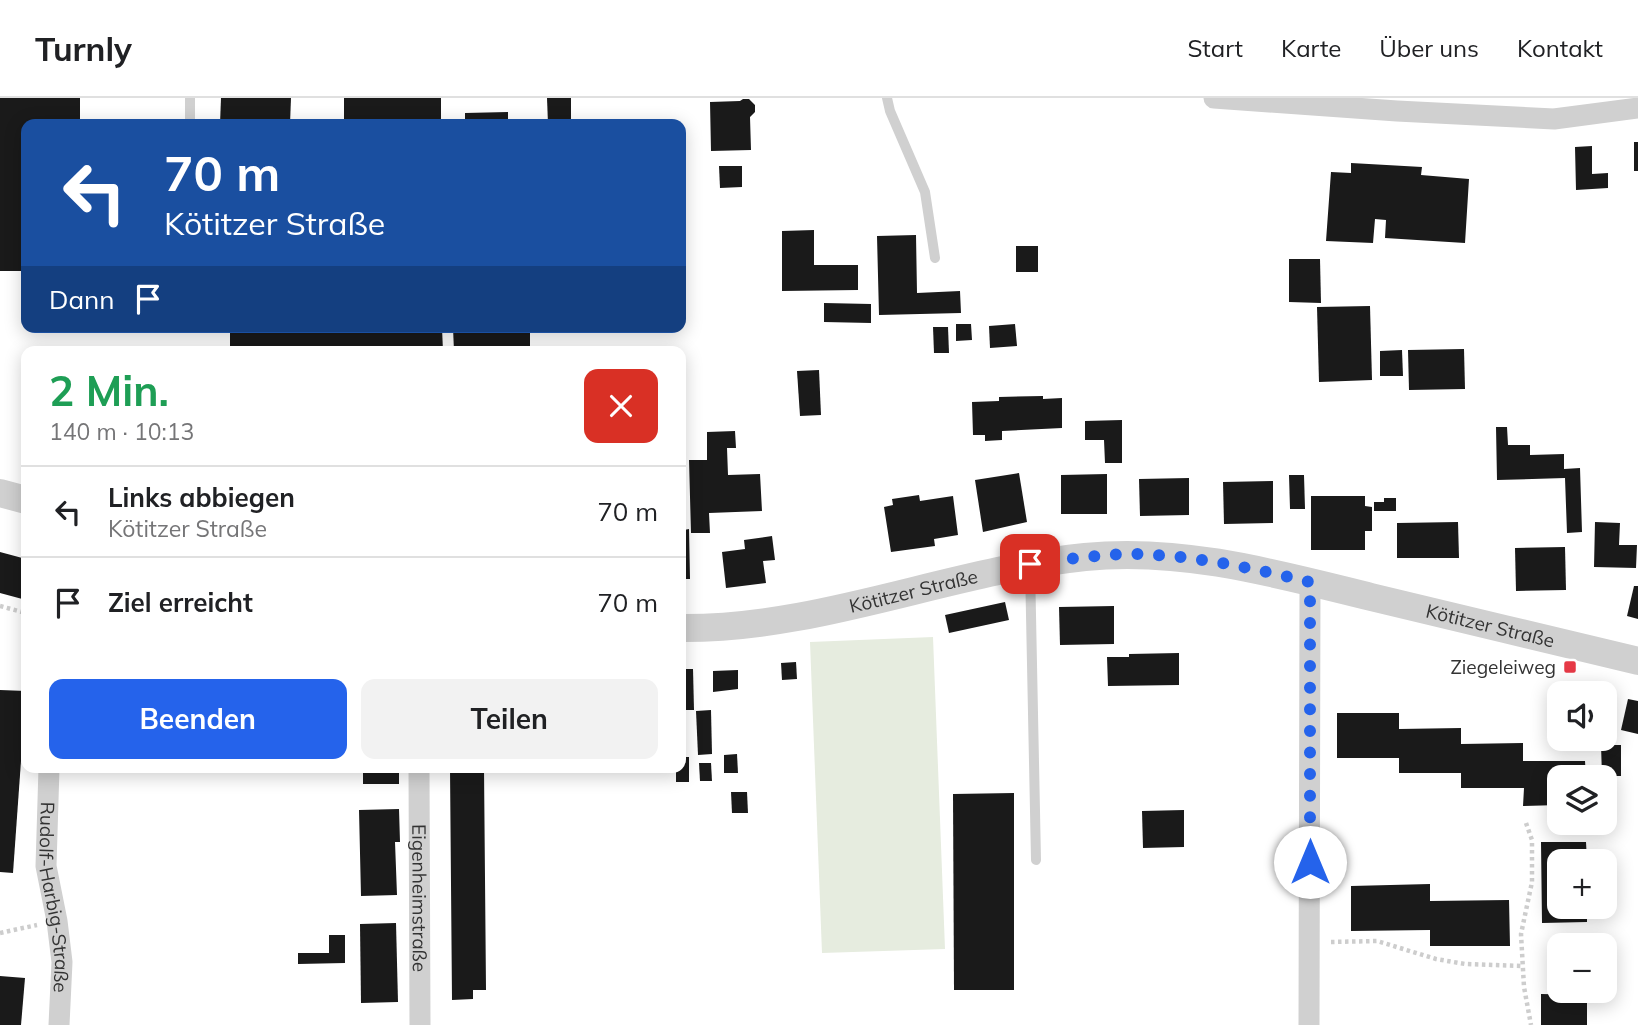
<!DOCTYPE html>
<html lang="de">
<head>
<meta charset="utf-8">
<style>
  :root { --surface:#fff; --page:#f2f2f2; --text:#202124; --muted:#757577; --line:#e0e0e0; --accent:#2563eb }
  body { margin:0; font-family:Mulish,sans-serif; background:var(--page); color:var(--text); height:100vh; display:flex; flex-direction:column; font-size:26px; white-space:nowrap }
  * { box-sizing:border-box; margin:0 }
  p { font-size:23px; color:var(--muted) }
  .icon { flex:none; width:38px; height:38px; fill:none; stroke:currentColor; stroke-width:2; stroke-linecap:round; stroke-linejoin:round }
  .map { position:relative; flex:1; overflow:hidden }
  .panel { position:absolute; left:21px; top:248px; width:665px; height:427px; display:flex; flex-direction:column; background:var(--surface); border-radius:14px; box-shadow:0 4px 18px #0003 }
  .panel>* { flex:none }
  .hud { position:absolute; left:21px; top:21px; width:665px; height:214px; border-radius:14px; box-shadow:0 4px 18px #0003; background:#1a4fa0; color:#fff; overflow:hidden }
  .fabs { position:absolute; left:1547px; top:583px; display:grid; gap:14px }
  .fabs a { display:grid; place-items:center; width:70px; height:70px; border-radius:14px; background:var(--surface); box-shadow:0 4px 18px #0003; font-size:35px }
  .pin { position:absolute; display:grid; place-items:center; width:60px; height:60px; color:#fff; margin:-30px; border-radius:14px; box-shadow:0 4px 10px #0006 }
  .me { position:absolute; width:77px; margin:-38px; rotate:0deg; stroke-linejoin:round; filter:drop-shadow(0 0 5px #0008) }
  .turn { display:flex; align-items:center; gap:24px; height:147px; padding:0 28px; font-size:32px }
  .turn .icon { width:91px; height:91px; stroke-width:2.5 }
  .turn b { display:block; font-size:49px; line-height:60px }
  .then { display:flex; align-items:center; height:66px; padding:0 28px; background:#0003; gap:14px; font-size:26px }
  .round { display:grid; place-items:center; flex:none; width:74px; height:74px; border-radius:14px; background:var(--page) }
  .overview { display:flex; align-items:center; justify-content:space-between; height:119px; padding:0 28px }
  h1 { font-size:42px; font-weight:700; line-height:52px; color:#1e9e55 }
  .button { display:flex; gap:14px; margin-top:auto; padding:14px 28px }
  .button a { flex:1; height:80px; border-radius:14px; background:var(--accent); color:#fff; font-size:28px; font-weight:700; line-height:80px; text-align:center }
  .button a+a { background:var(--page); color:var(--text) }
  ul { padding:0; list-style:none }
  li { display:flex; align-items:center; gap:21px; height:91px; padding:0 28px; border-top:2px solid var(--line) }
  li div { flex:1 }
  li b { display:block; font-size:26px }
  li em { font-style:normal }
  header { display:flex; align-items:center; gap:42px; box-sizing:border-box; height:98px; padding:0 35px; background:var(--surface); border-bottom:2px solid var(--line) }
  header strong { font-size:33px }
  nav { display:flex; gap:38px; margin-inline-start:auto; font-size:24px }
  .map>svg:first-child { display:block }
  .green { fill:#e6ecdf }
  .building { fill:#1a1a1a }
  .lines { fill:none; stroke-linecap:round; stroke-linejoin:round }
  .path { stroke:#cdcdcd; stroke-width:4.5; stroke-dasharray:3.5 3.5; stroke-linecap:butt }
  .service { stroke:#d0d0d0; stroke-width:10 }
  .minor { stroke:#d0d0d0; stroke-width:21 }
  .tertiary { stroke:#d0d0d0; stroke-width:28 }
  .route { stroke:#2563eb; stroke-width:12; stroke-dasharray:0 21.6 }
  .poi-dot { fill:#e63946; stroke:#fff; stroke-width:2.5 }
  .labels { text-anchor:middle; stroke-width:7; stroke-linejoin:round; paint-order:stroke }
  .street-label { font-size:19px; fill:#333; stroke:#fff }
  .poi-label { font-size:19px; fill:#333; stroke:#fff; text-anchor:end }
</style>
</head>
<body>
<header>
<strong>Turnly</strong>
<nav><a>Start</a><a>Karte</a><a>Über uns</a><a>Kontakt</a></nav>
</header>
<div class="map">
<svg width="1638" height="927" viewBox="0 0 1638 927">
  <rect width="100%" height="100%" fill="#fff"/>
  <!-- green -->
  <path class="green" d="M933,539L945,851L822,855L810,544Z"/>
  <!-- building -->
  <g class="building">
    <path d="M0,0H80V26H26V173H0Z"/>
    <path d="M221,0H291L290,26H220Z"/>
    <rect x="344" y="0" width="97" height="26"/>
    <path d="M547,0H571V25L548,26Z"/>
    <path d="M743,1H749L755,7V14L750,19L751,52L711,53L710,4L740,3Z"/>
    <path d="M508,14V26H465V15Z"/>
    <rect x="1634" y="44" width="4" height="29"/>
    <path d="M1592,48V76L1608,75V90L1576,92L1575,49Z"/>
    <path d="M1351,65L1422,69L1421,77L1469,81L1465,145L1385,140L1386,122L1375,121L1373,145L1326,143L1331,74L1351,75Z"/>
    <path d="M719,68H742V89L720,90Z"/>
    <path d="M814,132V167H858V192L782,193V133Z"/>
    <path d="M916,137L917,195L960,193L961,215L879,217L877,138Z"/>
    <rect x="1016" y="148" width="22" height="26"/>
    <path d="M1289,161H1320L1321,205L1289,204Z"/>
    <path d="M824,205L871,206V225L824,224Z"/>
    <path d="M1370,208L1372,282L1319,284L1317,209Z"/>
    <path d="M956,226H971L972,242L956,243Z"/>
    <path d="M1015,226L1017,248L990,250L989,228Z"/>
    <path d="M230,229H442L443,254H230Z"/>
    <path d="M453,229H530V254H454Z"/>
    <path d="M933,229H948L949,255H934Z"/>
    <path d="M1464,251L1465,291L1409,292L1408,252Z"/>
    <path d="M1402,252L1403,278H1380V253Z"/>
    <path d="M819,272L821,317L800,318L797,273Z"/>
    <path d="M1043,298V301L1062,300V330L1002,333V342L985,343V337H973L972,304L999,303V299Z"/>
    <path d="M1122,322V365H1105L1104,342H1085V323Z"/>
    <path d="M1496,329H1507L1508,347H1530V357L1564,356V371L1580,370L1582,434L1567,435L1565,380L1497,382Z"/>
    <path d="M735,333L736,350H727L728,377L760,376L762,413L709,415L710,435H691L689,362H707V334Z"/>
    <path d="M1019,375L1027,424L983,434L975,382Z"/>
    <path d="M1107,376V416H1061V377Z"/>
    <path d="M1289,377H1304L1305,411H1290Z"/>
    <path d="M1189,380V417L1140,418L1139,381Z"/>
    <path d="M1273,383V425L1224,426L1223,384Z"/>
    <path d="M919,397L920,403L953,398L958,437L934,441L935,448L891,454L884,409L893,407L892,401Z"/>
    <path d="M1311,398H1365V408L1372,409V433H1365V452H1311Z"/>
    <path d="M1384,400H1396V413H1374V404H1384Z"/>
    <path d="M681,424H684V432L689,431L690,481H681Z"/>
    <path d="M1458,424L1459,460H1397V425Z"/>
    <path d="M1595,424L1620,425L1619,447H1637L1636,470L1594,469Z"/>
    <path d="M772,438L775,462L763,463L766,485L726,490L722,454L745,451L744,442Z"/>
    <path d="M1565,449L1566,492L1516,493L1515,450Z"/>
    <path d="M0,454L26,461V502L0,495Z"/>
    <path d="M1634,488H1638V521L1627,518Z"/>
    <path d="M1005,504L1009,522L949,535L945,517Z"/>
    <path d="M1114,508V546L1060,547L1059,509Z"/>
    <path d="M1179,555V587L1108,588L1107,559H1129V556Z"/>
    <path d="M796,564L797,581L782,582L781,565Z"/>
    <path d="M681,571H693L694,612H681Z"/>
    <path d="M738,572V591L713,594V573Z"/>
    <path d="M0,592L26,593L13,775L0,774Z"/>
    <path d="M1628,601L1638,603V636L1621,632Z"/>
    <path d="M711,612L712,656L698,657L696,613Z"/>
    <path d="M1337,615H1399V631L1461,630V646L1523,645V663H1585L1586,679H1559V707L1523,708L1524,690H1461V675H1399V660H1337Z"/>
    <path d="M1601,647H1621V678H1602Z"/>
    <path d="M737,656L738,675H724V657Z"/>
    <path d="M681,659H689V684H676V670H681Z"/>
    <path d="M699,665H711L712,683H700Z"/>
    <rect x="363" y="670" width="36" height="16"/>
    <path d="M450,670H484L486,892H473V901L452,902Z"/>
    <path d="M731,694H747L748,715H732Z"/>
    <path d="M1014,695V892H954L953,696Z"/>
    <path d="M399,711L400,744H395L397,797L361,798L359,712Z"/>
    <path d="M1184,712V749L1143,750L1142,713Z"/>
    <path d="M1541,744H1586L1587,763H1559V808H1587V824L1542,825Z"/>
    <path d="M1430,786V803L1509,802L1510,848H1430V832L1351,833V788Z"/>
    <path d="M396,825L398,904L361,905L360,826Z"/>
    <path d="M329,837H345V865L298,866V855H329Z"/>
    <path d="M0,878L25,880L21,927H0Z"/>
    <path d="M1541,896L1587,897V927H1541Z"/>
  </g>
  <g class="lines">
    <!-- path -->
    <g class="path">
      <path d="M0,508L26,515"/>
      <path d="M1526,725L1532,742V784L1521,836L1524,889L1531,927"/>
      <path d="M0,835L37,827"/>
      <path d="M1331,844L1377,843L1436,861L1465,866L1523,868"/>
    </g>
    <!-- service -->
    <g class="service">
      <path d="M190,0V26"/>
      <path d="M887,0L890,13L925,94L935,160"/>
      <path d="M1030,468L1036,762"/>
    </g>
    <!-- minor -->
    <g class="minor">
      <path d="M1214,0L1397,13L1554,21L1638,10"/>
      <path id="s1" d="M49,670L46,768L57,823L62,864L59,927"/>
      <path id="s2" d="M419,670L420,927"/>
      <path d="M1309,927L1310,484"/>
    </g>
    <!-- tertiary -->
    <g class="tertiary">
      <path d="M0,395L26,402"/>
      <path id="s3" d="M681,530C821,531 948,473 1085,459C1182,449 1278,476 1371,499C1460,520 1549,542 1638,563"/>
    </g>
  </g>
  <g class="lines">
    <!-- route -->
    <path class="route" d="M1030,466C1063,462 1095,457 1128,456C1189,456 1251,470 1310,484V764"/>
  </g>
  <!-- markers -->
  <rect class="poi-dot" x="1563" y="562" width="14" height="14" rx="3.5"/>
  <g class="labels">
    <!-- street labels -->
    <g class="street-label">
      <text dy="7" stroke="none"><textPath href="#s3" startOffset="236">Kötitzer Straße</textPath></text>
      <text dy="7" stroke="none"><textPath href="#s3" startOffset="824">Kötitzer Straße</textPath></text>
      <text dy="7" stroke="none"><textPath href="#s1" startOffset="130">Rudolf-Harbig-Straße</textPath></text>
      <text dy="7" stroke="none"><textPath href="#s2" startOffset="130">Eigenheimstraße</textPath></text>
    </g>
    <!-- poi labels -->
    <g class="poi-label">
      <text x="1556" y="576">Ziegeleiweg</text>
    </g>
  </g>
</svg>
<div class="fabs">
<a><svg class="icon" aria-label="sound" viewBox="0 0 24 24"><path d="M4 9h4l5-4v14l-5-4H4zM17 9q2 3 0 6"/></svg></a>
<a><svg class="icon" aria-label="layers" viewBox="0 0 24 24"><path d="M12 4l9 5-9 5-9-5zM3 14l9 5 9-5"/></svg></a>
<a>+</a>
<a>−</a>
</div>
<div class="pin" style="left:1030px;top:466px;background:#d93025"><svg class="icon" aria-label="arrive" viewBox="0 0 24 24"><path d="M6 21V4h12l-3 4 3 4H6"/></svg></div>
<svg class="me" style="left:1310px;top:764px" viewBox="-20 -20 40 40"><circle r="19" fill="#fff"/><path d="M0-13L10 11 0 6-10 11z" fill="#2563eb"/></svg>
<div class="hud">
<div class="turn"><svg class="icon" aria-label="left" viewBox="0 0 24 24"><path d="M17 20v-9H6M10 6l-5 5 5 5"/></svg><div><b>70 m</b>Kötitzer Straße</div></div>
<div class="then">Dann<svg class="icon" aria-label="arrive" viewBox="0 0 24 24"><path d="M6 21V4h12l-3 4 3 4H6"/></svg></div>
</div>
<section class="panel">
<div class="overview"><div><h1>2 Min.</h1><p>140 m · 10:13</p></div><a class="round" style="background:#d93025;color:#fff"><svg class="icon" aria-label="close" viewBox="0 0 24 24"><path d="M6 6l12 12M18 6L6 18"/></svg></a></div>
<ul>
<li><svg class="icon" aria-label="left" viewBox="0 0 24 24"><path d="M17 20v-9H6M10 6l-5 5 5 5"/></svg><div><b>Links abbiegen</b><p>Kötitzer Straße</p></div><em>70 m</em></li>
<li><svg class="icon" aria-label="arrive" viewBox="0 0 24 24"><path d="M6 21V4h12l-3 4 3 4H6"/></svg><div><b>Ziel erreicht</b></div><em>70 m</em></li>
</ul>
<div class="button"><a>Beenden</a><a>Teilen</a></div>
</section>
</div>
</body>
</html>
